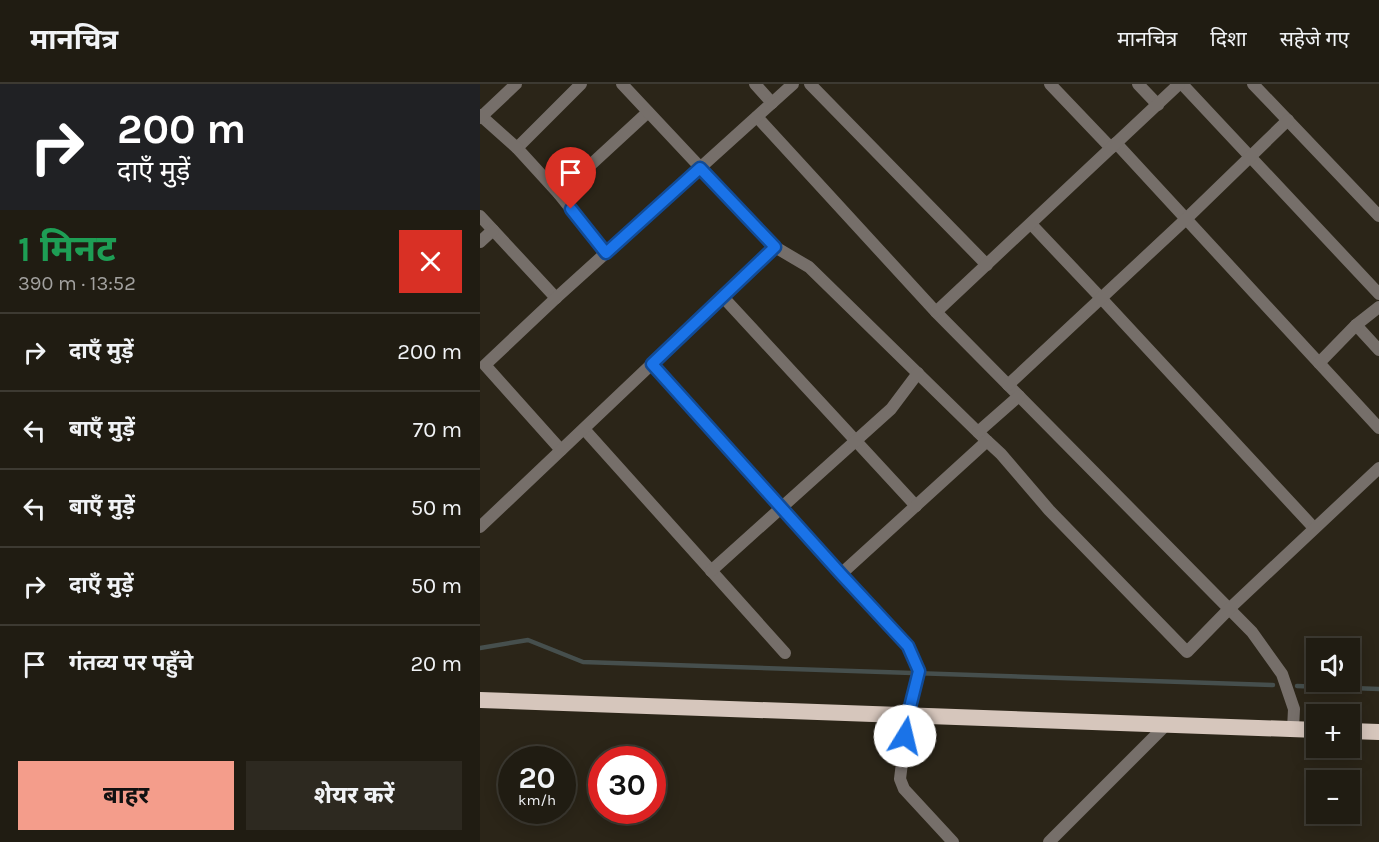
<!DOCTYPE html>
<html lang="hi">
<head>
<meta charset="utf-8">
<style>
  :root { --surface:#201c12; --page:#2d2920; --text:#f1f3f6; --muted:#a2a19f; --line:#3d3a32; --accent:#f49d8b }
  body { margin:0; font-family:Karla,"Noto Sans Devanagari",sans-serif; background:var(--page); color:var(--text); height:100vh; display:flex; flex-direction:column; font-size:22px; white-space:nowrap }
  * { box-sizing:border-box; margin:0 }
  p { font-size:20px; color:var(--muted) }
  .icon { flex:none; width:33px; height:33px; fill:none; stroke:currentColor; stroke-width:2; stroke-linecap:round; stroke-linejoin:round }
  .map { position:relative; flex:1; overflow:hidden }
  .panel { display:flex; flex-direction:column; background:var(--surface); width:480px }
  .panel>* { flex:none }
  .guide { background:#202124; color:#fff; overflow:hidden }
  .buttons { position:absolute; left:826px; top:554px; display:grid; gap:12px }
  .buttons a { display:grid; place-items:center; width:54px; height:54px; border-radius:0px; background:var(--surface); box-shadow:0 3px 15px #0003,0 0 0 2px var(--line); font-size:30px }
  .speed { position:absolute; left:18px; top:662px; display:flex; gap:12px; font-size:30px; font-weight:700; text-align:center }
  .speed>* { display:grid; place-content:center; width:78px; height:78px; border-radius:50%; background:var(--surface); box-shadow:0 3px 15px #0003,0 0 0 2px var(--line); line-height:1 }
  .speed small { font-size:15px; font-weight:400 }
  .speed .limit { border:9px solid #d22; background:#fff; color:#111 }
  .pin { position:absolute; display:grid; place-items:center; width:51px; height:51px; color:#fff; margin:-62px -26px; border-radius:50% 50% 50% 0; rotate:-45deg; box-shadow:0 0 6px #0007 }
  .pin .icon { rotate:45deg }
  .me { position:absolute; width:66px; margin:-33px; rotate:9deg; stroke-linejoin:round; filter:drop-shadow(0 0 4px #0008) }
  .turn { display:flex; align-items:center; gap:21px; height:126px; padding:0 18px; font-size:27px }
  .turn .icon { width:78px; height:78px; stroke-width:2.5 }
  .turn b { display:block; font-size:42px; line-height:51px }
  .round { display:grid; place-items:center; flex:none; width:63px; height:63px; border-radius:0px; background:var(--page) }
  .head { display:flex; align-items:center; justify-content:space-between; height:102px; padding:0 18px }
  h1 { font-size:36px; font-weight:700; line-height:45px; color:#1e9e55 }
  .action { display:flex; gap:12px; margin-top:auto; padding:12px 18px }
  .action a { flex:1; height:69px; border-radius:0px; background:var(--accent); color:#111; font-size:24px; font-weight:700; line-height:69px; text-align:center }
  .action a+a { background:var(--page); color:var(--text) }
  ul { padding:0; list-style:none }
  li { display:flex; align-items:center; gap:18px; height:78px; padding:0 18px; border-top:2px solid var(--line) }
  li div { flex:1 }
  li b { display:block; font-size:22px }
  li em { font-style:normal }
  header { display:flex; align-items:center; gap:36px; box-sizing:border-box; height:84px; padding:0 30px; background:var(--surface); border-bottom:2px solid var(--line) }
  header strong { font-size:28px }
  nav { display:flex; gap:33px; margin-inline-start:auto; font-size:21px }
  main { display:flex; flex:1; min-height:0 }
  .map>svg:first-child { display:block }
  .lines { fill:none; stroke-linecap:round; stroke-linejoin:round }
  .stream { stroke:#464f4d; stroke-width:4.5 }
  .minor { stroke:#766f6a; stroke-width:12 }
  .trunk { stroke:#d6c6bc; stroke-width:16 }
  .route-casing { stroke:#114b97; stroke-width:15 }
  .route { stroke:#1a73e8; stroke-width:10 }
</style>
</head>
<body>
<header>
<strong>मानचित्र</strong>
<nav><a>मानचित्र</a><a>दिशा</a><a>सहेजे गए</a></nav>
</header>
<main>
<section class="panel">
<div class="guide">
<div class="turn"><svg class="icon" aria-label="right" viewBox="0 0 24 24"><path d="M7 20v-9h11M14 6l5 5-5 5"/></svg><div><b>200 m</b>दाएँ मुड़ें</div></div>
</div>
<div class="head"><div><h1>1 मिनट</h1><p>390 m · 13:52</p></div><a class="round" style="background:#d93025;color:#fff"><svg class="icon" aria-label="close" viewBox="0 0 24 24"><path d="M6 6l12 12M18 6L6 18"/></svg></a></div>
<ul>
<li><svg class="icon" aria-label="right" viewBox="0 0 24 24"><path d="M7 20v-9h11M14 6l5 5-5 5"/></svg><div><b>दाएँ मुड़ें</b></div><em>200 m</em></li>
<li><svg class="icon" aria-label="left" viewBox="0 0 24 24"><path d="M17 20v-9H6M10 6l-5 5 5 5"/></svg><div><b>बाएँ मुड़ें</b></div><em>70 m</em></li>
<li><svg class="icon" aria-label="left" viewBox="0 0 24 24"><path d="M17 20v-9H6M10 6l-5 5 5 5"/></svg><div><b>बाएँ मुड़ें</b></div><em>50 m</em></li>
<li><svg class="icon" aria-label="right" viewBox="0 0 24 24"><path d="M7 20v-9h11M14 6l5 5-5 5"/></svg><div><b>दाएँ मुड़ें</b></div><em>50 m</em></li>
<li><svg class="icon" aria-label="arrive" viewBox="0 0 24 24"><path d="M6 21V4h12l-3 4 3 4H6"/></svg><div><b>गंतव्य पर पहुँचे</b></div><em>20 m</em></li>
</ul>
<div class="action"><a>बाहर</a><a>शेयर करें</a></div>
</section>
<div class="map">
<svg width="899" height="758" viewBox="0 0 899 758">
  <rect width="100%" height="100%" fill="#2b2518"/>
  <g class="lines">
    <!-- stream -->
    <g class="stream">
      <path d="M0,564L48,556L103,578L793,601"/>
      <path d="M817,602L899,605"/>
    </g>
    <!-- minor -->
    <g class="minor">
      <path d="M101,0L37,64L79,110L168,28"/>
      <path d="M275,0L292,19"/>
      <path d="M330,0L507,181"/>
      <path d="M570,0L631,64"/>
      <path d="M658,0L678,21"/>
      <path d="M702,0L899,210"/>
      <path d="M773,0L899,132"/>
      <path d="M0,31L37,64"/>
      <path d="M277,33L456,228L772,548L802,590L814,625L813,645"/>
      <path d="M0,34L36,0"/>
      <path d="M636,59L899,344"/>
      <path d="M79,110L126,169"/>
      <path d="M0,132L76,214"/>
      <path d="M551,140L621,214L834,444"/>
      <path d="M0,158L13,146"/>
      <path d="M295,163L329,183L507,357"/>
      <path d="M243,213L436,422"/>
      <path d="M456,228L699,0"/>
      <path d="M876,241L899,266"/>
      <path d="M839,279L876,241L899,223"/>
      <path d="M172,280L361,490L428,563L439,587L428,631L420,695L424,705L473,758"/>
      <path d="M528,301L706,135L808,36"/>
      <path d="M104,345L305,569"/>
      <path d="M498,348L539,312"/>
      <path d="M81,366L5,281L76,214L313,0"/>
      <path d="M0,443L295,163L142,0"/>
      <path d="M231,487L411,325L438,289"/>
      <path d="M361,490L507,357L521,370L569,426L707,568L749,525L899,384"/>
      <path d="M569,758L687,640"/>
    </g>
    <!-- trunk -->
    <g class="trunk">
      <path d="M0,616L837,646"/>
      <path d="M870,647L899,648"/>
    </g>
  </g>
  <g class="lines">
    <defs>
      <path id="route" d="M91,125L126,169L220,84L295,163L172,280L361,490L428,562L439,587L428,631L425,652"/>
    </defs>
    <!-- route casing -->
    <use href="#route" class="route-casing"/>
    <!-- route -->
    <use href="#route" class="route"/>
  </g>
</svg>
<div class="buttons">
<a><svg class="icon" aria-label="sound" viewBox="0 0 24 24"><path d="M4 9h4l5-4v14l-5-4H4zM17 9q2 3 0 6"/></svg></a>
<a>+</a>
<a>−</a>
</div>
<div class="speed"><div>20<small>km/h</small></div><div class="limit">30</div></div>
<div class="pin" style="left:91px;top:125px;background:#d93025"><svg class="icon" aria-label="arrive" viewBox="0 0 24 24"><path d="M6 21V4h12l-3 4 3 4H6"/></svg></div>
<svg class="me" style="left:425px;top:652px" viewBox="-20 -20 40 40"><circle r="19" fill="#fff"/><path d="M0-13L10 11 0 6-10 11z" fill="#1a73e8"/></svg>
</div>
</main>
</body>
</html>
